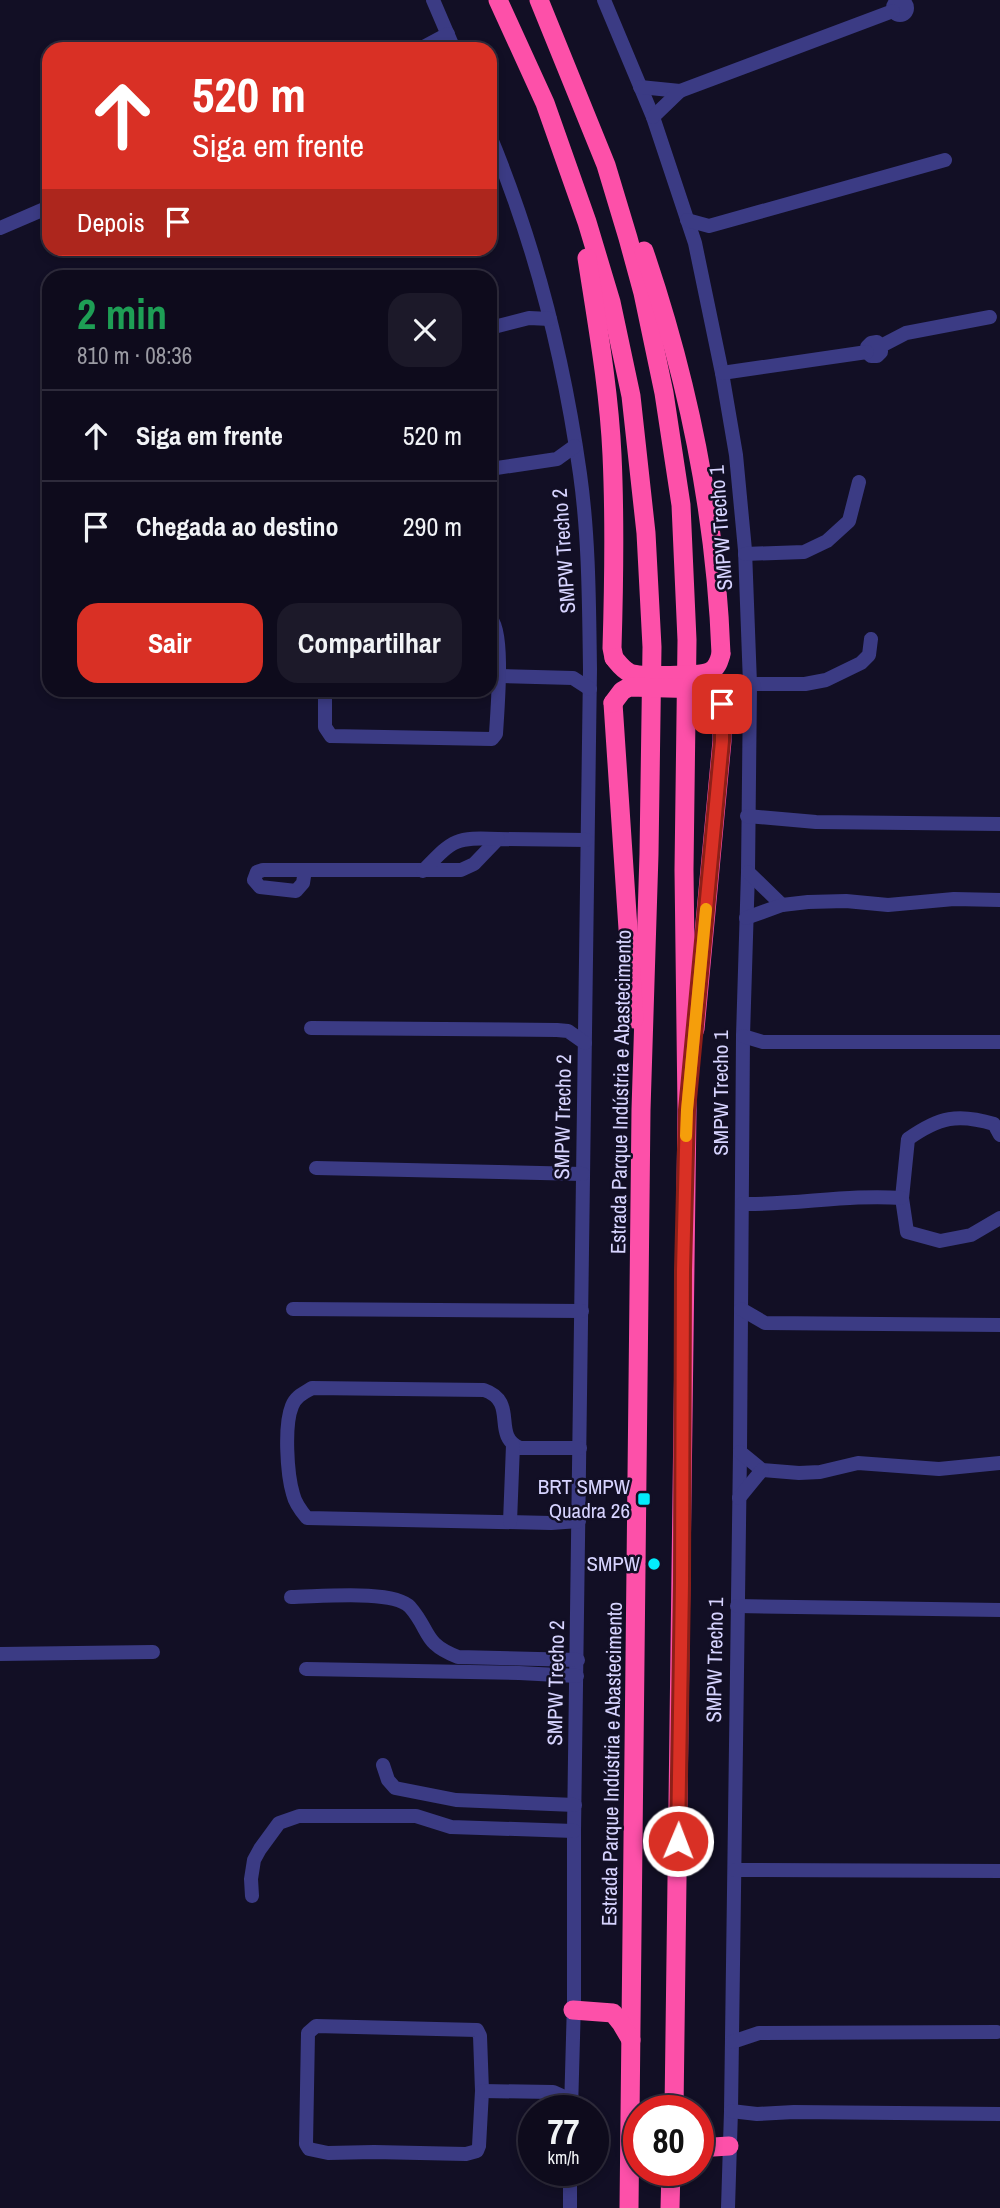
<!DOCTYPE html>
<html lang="pt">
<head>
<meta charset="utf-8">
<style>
  :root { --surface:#0e0b1c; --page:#1c1929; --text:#f1f3f6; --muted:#9b9ba3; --line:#2e2b3b; --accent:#d93025 }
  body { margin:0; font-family:"Archivo Narrow",sans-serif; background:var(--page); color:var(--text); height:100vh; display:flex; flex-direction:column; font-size:26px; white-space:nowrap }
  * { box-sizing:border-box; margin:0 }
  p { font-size:23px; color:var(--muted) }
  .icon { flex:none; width:38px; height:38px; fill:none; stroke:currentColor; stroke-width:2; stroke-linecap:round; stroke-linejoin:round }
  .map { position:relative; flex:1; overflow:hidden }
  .details { position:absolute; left:42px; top:270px; width:455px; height:427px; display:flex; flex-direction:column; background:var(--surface); border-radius:21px; box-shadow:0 4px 10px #0003,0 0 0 2px var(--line) }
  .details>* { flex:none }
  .banner { position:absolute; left:42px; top:42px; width:455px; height:214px; border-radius:21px; box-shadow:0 4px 10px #0003,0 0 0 2px var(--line); background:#d93025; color:#fff; overflow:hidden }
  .speed { position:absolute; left:518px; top:2095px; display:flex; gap:14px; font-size:35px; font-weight:700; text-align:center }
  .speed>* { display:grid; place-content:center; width:91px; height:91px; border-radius:50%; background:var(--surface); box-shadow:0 4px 10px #0003,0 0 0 2px var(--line); line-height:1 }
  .speed small { font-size:18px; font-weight:400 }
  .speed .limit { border:10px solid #d22; background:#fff; color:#111 }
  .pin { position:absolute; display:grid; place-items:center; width:60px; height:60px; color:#fff; margin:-30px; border-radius:14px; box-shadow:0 4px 10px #0006 }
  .me { position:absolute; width:77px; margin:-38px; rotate:1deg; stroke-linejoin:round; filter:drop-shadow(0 0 5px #0008) }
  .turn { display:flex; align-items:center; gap:24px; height:147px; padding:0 35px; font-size:32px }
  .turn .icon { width:91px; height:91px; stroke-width:2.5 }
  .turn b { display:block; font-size:49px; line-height:60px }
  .then { display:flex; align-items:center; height:66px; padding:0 35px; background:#0003; gap:14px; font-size:26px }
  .round { display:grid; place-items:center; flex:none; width:74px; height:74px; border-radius:21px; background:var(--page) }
  .headline { display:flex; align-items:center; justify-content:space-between; height:119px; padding:0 35px }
  h1 { font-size:42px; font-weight:700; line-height:52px; color:#1e9e55 }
  .action { display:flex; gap:14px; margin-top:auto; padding:14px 35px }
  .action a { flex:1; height:80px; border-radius:21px; background:var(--accent); color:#fff; font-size:28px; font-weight:700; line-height:80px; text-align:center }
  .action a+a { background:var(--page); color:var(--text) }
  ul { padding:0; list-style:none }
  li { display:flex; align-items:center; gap:21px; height:91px; padding:0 35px; border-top:2px solid var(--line) }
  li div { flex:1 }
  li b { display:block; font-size:26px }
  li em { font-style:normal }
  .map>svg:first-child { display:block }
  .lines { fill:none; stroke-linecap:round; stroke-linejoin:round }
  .minor { stroke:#3b3b84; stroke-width:14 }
  .highway { stroke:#fd50a9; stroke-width:19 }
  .highway-bridge { stroke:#fd50a9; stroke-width:19 }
  .route-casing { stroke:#8d1f18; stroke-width:18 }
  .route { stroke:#d93025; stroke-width:12 }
  .slow { stroke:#f59e0b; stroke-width:12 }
  .poi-dot { fill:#03ebfc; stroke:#120f25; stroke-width:2.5 }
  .labels { text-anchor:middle; stroke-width:5; stroke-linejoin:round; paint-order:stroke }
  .street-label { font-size:21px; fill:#d7d4ff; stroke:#120f25 }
  .poi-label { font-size:21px; fill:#d7d4ff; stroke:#120f25; text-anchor:end }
</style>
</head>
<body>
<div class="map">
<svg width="1000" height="2208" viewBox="0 0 1000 2208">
  <rect width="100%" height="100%" fill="#120f25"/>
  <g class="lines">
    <!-- minor -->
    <g class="minor">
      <path d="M433,0L454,49"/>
      <path d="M604,0L653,117L695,243L722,373L736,455L745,550L750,684L748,872L743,1036L740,1452L731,2111L728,2208"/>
      <circle cx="900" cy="8" r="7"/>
      <path d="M420,49L448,34"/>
      <path d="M640,87L680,91"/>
      <path d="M653,117L680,91L893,11"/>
      <path d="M490,136C534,242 564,360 580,474C589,538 589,604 590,669L574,1831V2002L571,2110"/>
      <path d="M687,220L709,226L945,160"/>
      <path d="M0,228L49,207"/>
      <path d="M490,328L529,318L550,319"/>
      <path d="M881,346L877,342L871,343L867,347V352L871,356H877L881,352V346L906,333L990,317"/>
      <path d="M722,373L867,352"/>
      <path d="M490,469L557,459L575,446"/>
      <path d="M745,554L804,552L827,541L849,521L859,482"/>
      <path d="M500,676L573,678L590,689"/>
      <path d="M750,684H805L826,680L861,663L869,655L871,639"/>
      <path d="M325,690V727L331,736L492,739L496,734C497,714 505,628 490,618"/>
      <path d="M747,816L816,822L1000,824"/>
      <path d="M305,870L303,883L296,891L260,887L254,880L257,872L263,870H461L474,864L498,839L586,840"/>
      <path d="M423,871C453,840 454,837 498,839"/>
      <path d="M748,872L782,905"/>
      <path d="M746,918L782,905L808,902L846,901L888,905L954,899L1000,900"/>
      <path d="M311,1028L557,1030L568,1031L585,1043"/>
      <path d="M743,1036L763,1042H1000"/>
      <path d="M1000,1135L994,1124C958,1113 939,1117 908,1139L902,1198L907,1232L940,1241L971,1235L1000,1218"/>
      <path d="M316,1168L583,1174"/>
      <path d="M742,1204C796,1205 849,1194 902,1198"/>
      <path d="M293,1309L582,1311"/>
      <path d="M741,1309L765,1323L1000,1325"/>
      <path d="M740,1452L762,1470L799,1473L820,1472L858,1463L939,1469L1000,1463"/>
      <path d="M739,1498L762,1470"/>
      <path d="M579,1521L551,1523L307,1518C301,1511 295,1503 293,1494C287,1474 284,1425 292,1406C296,1396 304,1393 312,1388L484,1390C519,1402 491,1435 520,1448H580"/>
      <path d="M510,1522L513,1445"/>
      <path d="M291,1597C317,1597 393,1589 410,1607C431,1631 422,1643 458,1657L578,1660"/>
      <path d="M737,1606L1000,1610"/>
      <path d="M0,1654L153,1652"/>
      <path d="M306,1669L519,1673L577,1676"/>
      <path d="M383,1765L388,1780L395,1788L456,1800L575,1805"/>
      <path d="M735,1870L1000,1871"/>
      <path d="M252,1896L251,1879L254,1860L260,1849L279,1823L299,1816H416L451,1827L574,1831"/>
      <path d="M316,2026L477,2030L480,2036L482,2091L479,2146L477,2151L466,2154L374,2152L328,2153L309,2149L306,2144L308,2033Z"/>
      <path d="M732,2042L759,2033L997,2032"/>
      <path d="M482,2091L553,2092L571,2100"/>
      <path d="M731,2111L757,2114L794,2112L1000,2114"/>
      <path d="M570,2208V2170"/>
    </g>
    <!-- highway -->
    <g class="highway">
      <path d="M498,0L545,103L587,222L611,302L631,396L646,533L652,647L649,854L641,1110L629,2208"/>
      <path d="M539,0L606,165L628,238L643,293L664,393L681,505L687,640L684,870L687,1110L674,2110"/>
      <path d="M644,251C688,380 716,518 721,654"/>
      <path d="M587,258C597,323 609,389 612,455C615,519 614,583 612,648L614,658"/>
      <path d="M613,703L634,1019"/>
      <path d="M695,1029L722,741V704"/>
      <path d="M573,2010L613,2013L621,2023L631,2040"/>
      <path d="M698,2148L729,2146"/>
      <path d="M670,2208L671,2170"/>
    </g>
    <!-- highway-bridge -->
    <g class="highway-bridge">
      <path d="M614,658C619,664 623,670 630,673C640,677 700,676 709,672C717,669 719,661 721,654"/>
      <path d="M613,703L622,691L629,687L705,689L717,696L722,704"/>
    </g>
  </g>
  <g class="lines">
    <defs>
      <path id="route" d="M678,1841L682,1583L683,1270L687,1110L722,741V704"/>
    </defs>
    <!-- route casing -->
    <use href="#route" class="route-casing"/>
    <!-- route -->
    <use href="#route" class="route"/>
    <!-- slow -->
    <path class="slow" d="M686,1136L687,1110L706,909"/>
  </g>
  <!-- markers -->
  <g class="poi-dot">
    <rect x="637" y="1492" width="14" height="14" rx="3.5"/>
    <circle cx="654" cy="1564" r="7"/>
  </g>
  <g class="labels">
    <!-- street labels -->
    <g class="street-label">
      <text transform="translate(721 528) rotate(-94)" y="7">SMPW Trecho 1</text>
      <text transform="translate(564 551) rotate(-94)" y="7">SMPW Trecho 2</text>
      <text transform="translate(621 1092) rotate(-89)" y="7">Estrada Parque Indústria e Abastecimento</text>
      <text transform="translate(721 1093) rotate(-90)" y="7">SMPW Trecho 1</text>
      <text transform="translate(563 1117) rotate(-89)" y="7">SMPW Trecho 2</text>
      <text transform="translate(715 1660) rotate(-89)" y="7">SMPW Trecho 1</text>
      <text transform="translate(556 1683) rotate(-89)" y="7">SMPW Trecho 2</text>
      <text transform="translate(612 1764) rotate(-89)" y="7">Estrada Parque Indústria e Abastecimento</text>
    </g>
    <!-- poi labels -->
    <g class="poi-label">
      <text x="630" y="1494">BRT SMPW<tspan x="630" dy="24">Quadra 26</tspan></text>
      <text x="640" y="1571">SMPW</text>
    </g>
  </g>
</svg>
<div class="speed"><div>77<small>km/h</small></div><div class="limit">80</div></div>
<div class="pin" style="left:722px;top:704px;background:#d93025"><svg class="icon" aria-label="arrive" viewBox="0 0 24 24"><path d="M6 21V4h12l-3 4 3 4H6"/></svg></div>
<svg class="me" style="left:678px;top:1841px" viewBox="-20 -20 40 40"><circle r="17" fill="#d93025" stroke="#fff" stroke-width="3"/><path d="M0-11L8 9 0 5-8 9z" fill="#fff"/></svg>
<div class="banner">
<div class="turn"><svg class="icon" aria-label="ahead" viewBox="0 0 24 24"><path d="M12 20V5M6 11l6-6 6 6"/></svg><div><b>520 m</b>Siga em frente</div></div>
<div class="then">Depois<svg class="icon" aria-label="arrive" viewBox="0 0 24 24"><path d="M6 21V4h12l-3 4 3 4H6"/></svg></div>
</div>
<section class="details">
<div class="headline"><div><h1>2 min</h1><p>810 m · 08:36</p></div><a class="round"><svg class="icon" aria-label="close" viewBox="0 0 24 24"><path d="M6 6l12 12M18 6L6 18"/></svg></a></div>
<ul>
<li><svg class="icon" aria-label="ahead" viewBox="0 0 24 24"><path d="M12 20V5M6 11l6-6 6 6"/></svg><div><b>Siga em frente</b></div><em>520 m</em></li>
<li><svg class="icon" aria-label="arrive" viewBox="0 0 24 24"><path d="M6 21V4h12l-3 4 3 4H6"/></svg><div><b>Chegada ao destino</b></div><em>290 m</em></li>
</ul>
<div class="action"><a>Sair</a><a>Compartilhar</a></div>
</section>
</div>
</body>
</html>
